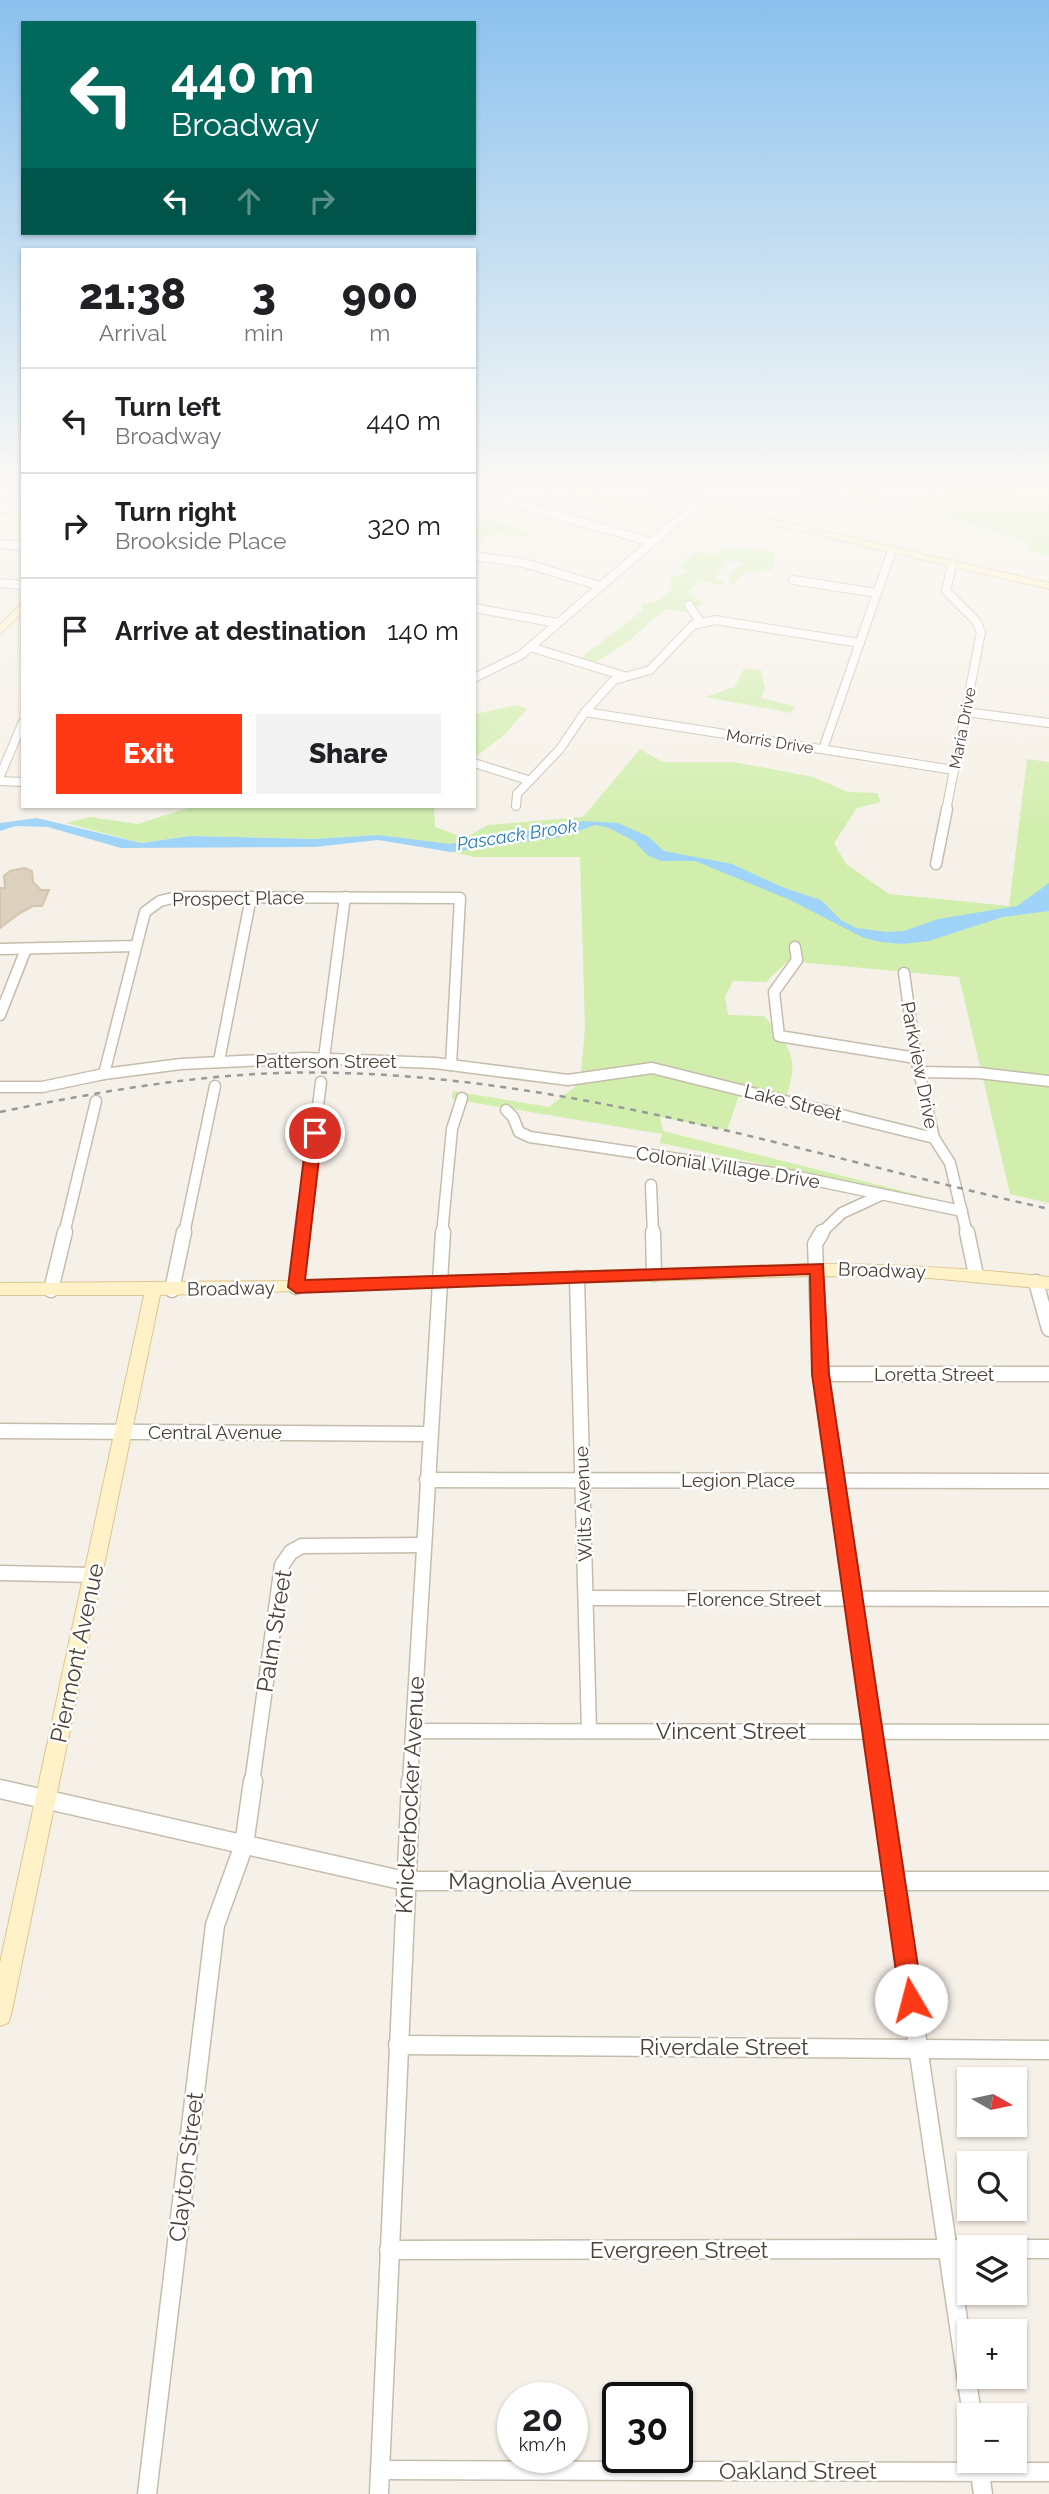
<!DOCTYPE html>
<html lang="en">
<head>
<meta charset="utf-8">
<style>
  :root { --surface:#fff; --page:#f2f2f2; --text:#202124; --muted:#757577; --line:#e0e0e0; --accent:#ff3816 }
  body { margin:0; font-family:Raleway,sans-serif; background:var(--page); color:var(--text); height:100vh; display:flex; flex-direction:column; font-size:26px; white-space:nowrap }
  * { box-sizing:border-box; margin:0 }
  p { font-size:23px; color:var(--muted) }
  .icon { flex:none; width:38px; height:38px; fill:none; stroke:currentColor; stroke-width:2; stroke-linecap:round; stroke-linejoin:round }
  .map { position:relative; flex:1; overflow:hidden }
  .drawer { position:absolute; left:21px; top:248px; width:455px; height:560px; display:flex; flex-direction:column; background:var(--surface); border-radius:0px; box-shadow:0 2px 5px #0004 }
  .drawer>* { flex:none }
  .guide { position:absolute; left:21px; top:21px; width:455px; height:214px; border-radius:0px; box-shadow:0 2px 5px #0004; background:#00695c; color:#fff; overflow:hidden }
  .needle { width:46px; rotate:99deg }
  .tools { position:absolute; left:957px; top:2067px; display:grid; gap:14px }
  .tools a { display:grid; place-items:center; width:70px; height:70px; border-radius:0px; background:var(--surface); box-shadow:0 2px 5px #0004; font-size:35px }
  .speed { position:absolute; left:497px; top:2382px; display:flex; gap:14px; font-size:35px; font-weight:700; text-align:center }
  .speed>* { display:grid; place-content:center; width:91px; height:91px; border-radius:50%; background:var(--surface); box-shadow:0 2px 5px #0004; line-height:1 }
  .speed small { font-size:18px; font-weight:400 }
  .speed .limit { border:4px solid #111; border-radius:10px; background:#fff; color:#111 }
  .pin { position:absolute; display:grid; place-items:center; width:60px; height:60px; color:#fff; margin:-30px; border:4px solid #fff; border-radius:50%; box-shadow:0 2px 7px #0007 }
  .me { position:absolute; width:77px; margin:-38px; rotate:352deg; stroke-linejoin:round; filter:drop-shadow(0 0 5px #0008) }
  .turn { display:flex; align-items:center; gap:24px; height:147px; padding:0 35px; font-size:32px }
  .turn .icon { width:91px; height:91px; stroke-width:2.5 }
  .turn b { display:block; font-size:49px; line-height:60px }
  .lanes { display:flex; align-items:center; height:66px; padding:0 35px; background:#0003; justify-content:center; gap:35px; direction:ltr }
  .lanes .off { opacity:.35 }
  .eta { display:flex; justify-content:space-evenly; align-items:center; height:119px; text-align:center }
  .eta b { font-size:42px; font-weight:800; line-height:49px }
  .cta { display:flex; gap:14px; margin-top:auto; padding:14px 35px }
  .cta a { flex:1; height:80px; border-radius:0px; background:var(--accent); color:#fff; font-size:28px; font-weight:800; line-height:80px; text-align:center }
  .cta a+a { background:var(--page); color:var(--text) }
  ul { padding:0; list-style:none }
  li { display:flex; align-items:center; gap:21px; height:105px; padding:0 35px; border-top:2px solid var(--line) }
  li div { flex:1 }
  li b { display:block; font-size:26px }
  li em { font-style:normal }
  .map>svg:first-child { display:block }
  .green { fill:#d1eead }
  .water { fill:#9fd4f8 }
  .building { fill:#dcd0bf; stroke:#d4c5af; stroke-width:2 }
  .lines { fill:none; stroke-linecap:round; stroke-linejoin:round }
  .street-far3-casing { stroke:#c5bdac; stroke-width:10 }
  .street-far2-casing { stroke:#c5bdac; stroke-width:13 }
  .street-far1-casing { stroke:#c5bdac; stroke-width:17 }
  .street-casing { stroke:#c5bdac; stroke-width:21 }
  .secondary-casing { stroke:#dac793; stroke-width:2 }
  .street-far3 { stroke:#fff; stroke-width:8 }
  .street-far2 { stroke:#fff; stroke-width:10 }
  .street-far1 { stroke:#fff; stroke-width:14 }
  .street { stroke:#fff; stroke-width:18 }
  .secondary { fill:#fff2c9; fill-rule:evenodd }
  .rail { stroke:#989898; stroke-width:2.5; stroke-dasharray:6 6; stroke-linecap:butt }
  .route { fill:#ff3816; stroke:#a6240e; stroke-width:2 }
  .labels { text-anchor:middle; stroke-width:5; stroke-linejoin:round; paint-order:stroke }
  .far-street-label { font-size:16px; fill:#4a4236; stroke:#fff }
  .far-water-label { font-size:18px; font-style:italic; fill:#227ab9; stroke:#fff }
  .street-label { font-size:19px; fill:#4a4236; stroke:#fff }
  .near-street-label { font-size:23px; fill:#4a4236; stroke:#fff }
</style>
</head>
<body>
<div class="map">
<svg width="1049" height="2494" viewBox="0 0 1049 2494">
  <rect width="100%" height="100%" fill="#f6f1e8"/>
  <!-- green -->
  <g class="green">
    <path d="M532,484L568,488L579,484L635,503L653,499L652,505L638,509L639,515Z"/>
    <path d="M806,484H862L858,486L884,495L871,503L830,491L814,493L799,489Z"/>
    <path d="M932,484H1049V556L1027,550L1031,543L906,504L911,499L940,497L943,493L928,489Z"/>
    <path d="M492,519L527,533L524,539L503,533L474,540V528L479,530Z"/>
    <path d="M731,547L775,552L773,570L744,573L733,585L728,580L733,570L744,564L727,560L716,578L726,582L718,585L700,580L688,592L703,603C690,613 680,612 665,609L631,639L594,664L582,657L643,610L641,604L657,601L673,589L668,578L686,572L679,565L696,552L713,554Z"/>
    <path d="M744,669L761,670L765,688L761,698L795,706L791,713L705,697L734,687Z"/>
    <path d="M518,705L527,709L503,736L474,758V714Z"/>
    <path d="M640,749L663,762H734L813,777L848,792L877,793L881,802L857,808L834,843L846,864L889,894L1009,906L1027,759L1049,762V1203L1010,1194L959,977L788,961L766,982L733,981L725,997L728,1015L764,1016C790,1047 801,1058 785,1100L742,1087L727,1130L660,1117L663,1131L963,1206L660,1143L662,1134L452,1099L453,1091L549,1107L580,1083L585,1028L580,857H474L378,835L315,839L190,836L141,843L66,823L90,817L138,824L191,807H434L435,827L465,838L488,825L583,817Z"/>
  </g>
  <!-- water -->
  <path class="water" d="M37,818L141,843L190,836L315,839L378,835L450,844L584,821L618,823L649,837L664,851L732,864L782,887L821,900L841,920L856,928L887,932L904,931L938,919L1017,906L1049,883V911L1003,917L929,941L902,944L881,942L864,938L788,899L695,861H661L647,855L634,841L609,828L595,825L561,837L451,852L378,840L315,847L121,848L48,827L16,826L0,831V823Z"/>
  <!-- building -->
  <path class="building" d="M24,868L32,871L33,882L41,890H49L42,906H33L20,913L0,928V888H5L4,876L10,871Z"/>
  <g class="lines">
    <defs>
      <g id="street-far3">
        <path d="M474,492L652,542"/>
        <path d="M0,508L23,510"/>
        <path d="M0,544L23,546"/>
        <path d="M474,556L524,563L600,586"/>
        <path d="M793,580L877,593"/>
        <path d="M0,583L23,585"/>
        <path d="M689,605L700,622"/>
        <path d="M474,608L557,623"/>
        <path d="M530,647L624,676"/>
        <path d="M474,678L521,655L700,501"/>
        <path d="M585,712L954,770"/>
        <path d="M966,712L1049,723"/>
        <path d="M823,749L892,550"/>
        <path d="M474,763L528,780"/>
        <path d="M0,776L23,722"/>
        <path d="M0,781L23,782"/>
        <path d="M516,806L517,794L560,749L585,712L614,680L650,670L693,625L715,620L860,643"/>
        <path d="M946,811L981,632L976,621L946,591L952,564"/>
      </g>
      <g id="street-far2">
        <path d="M936,864L947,809"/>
        <path d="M795,947L797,960L774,992L779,1036L916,1058"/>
        <path d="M0,949L136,946"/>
        <path d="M904,973L916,1058L934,1138L950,1163L967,1234"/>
        <path d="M0,1015L26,949"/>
        <path d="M324,1058L345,897"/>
        <path d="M219,1061L251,897"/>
        <path d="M919,1072L979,1073L1049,1081"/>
        <path d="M104,1074L145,912L160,901L177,897L460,898L451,1065"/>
        <path d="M0,1087H42L104,1074L181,1064L305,1058L435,1063L568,1080L652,1068L934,1138"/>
        <path d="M506,1110L513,1117L519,1132L530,1137L794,1176L962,1211"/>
        <path d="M651,1185L653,1234"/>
        <path d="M64,1234L96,1101"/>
        <path d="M184,1234L215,1086"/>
        <path d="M302,1234L321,1082"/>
        <path d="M442,1234L452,1129L462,1098"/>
        <path d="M820,1234L842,1213L881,1195"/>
      </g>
      <g id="street-far1">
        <path d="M653,1232L654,1274"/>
        <path d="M822,1232L815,1244L820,1374L880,1783"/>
        <path d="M967,1232L976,1275"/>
        <path d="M577,1278L589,1731"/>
        <path d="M1036,1282L1049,1329"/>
        <path d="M296,1287L303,1232"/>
        <path d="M51,1290L65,1232"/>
        <path d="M172,1290L184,1232"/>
        <path d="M820,1374H1049"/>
        <path d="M0,1431L430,1434"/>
        <path d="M427,1480L1049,1481"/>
        <path d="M0,1573L94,1575"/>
        <path d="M586,1598L1049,1599"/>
        <path d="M413,1731L1049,1732"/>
        <path d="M252,1783L282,1565L291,1552L302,1546L424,1545"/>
        <path d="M410,1783L443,1232"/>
      </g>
      <g id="street">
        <path d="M879,1781L972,2415"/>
        <path d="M0,1789L405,1881H1049"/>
        <path d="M398,2045L1049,2050"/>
        <path d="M1015,2249H1049"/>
        <path d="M389,2250L970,2249"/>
        <path d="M978,2460L983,2494"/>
        <path d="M380,2470L1049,2472"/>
        <path d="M147,2494L215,1925L244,1845L253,1781"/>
        <path d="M379,2494L411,1781"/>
      </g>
      <g id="secondary">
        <path d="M642,484H656L758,516L1049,583V589L752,520Z"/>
        <path d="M23,602V612L0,634V625Z"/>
        <path d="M812,1264C892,1264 970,1268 1049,1277V1289L930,1278L812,1276L160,1295L11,2015L8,2023L0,2026V1963L144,1295H0V1283L288,1281Z"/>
      </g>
    </defs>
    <!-- street-far3 casing -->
    <use href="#street-far3" class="street-far3-casing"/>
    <!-- street-far2 casing -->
    <use href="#street-far2" class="street-far2-casing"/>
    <!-- street-far1 casing -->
    <use href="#street-far1" class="street-far1-casing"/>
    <!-- street casing -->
    <use href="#street" class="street-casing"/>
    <!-- secondary casing -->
    <use href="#secondary" class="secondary-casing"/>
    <!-- street-far3 -->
    <use href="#street-far3" class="street-far3"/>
    <!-- street-far2 -->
    <use href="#street-far2" class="street-far2"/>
    <!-- street-far1 -->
    <use href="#street-far1" class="street-far1"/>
    <!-- street -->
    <use href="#street" class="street"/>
    <!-- secondary -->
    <use href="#secondary" class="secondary"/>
    <!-- rail -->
    <path class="rail" d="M0,1112C112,1089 225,1069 340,1073C580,1079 816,1157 1049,1209"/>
  </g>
  <!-- sky -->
  <linearGradient id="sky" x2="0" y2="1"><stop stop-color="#8bc1ee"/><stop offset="0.58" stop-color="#fbf9f5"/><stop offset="1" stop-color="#fbf9f5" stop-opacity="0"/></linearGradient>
  <rect width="1049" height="833" fill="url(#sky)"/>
  <!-- route -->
  <path class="route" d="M315,1128L322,1133L305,1280L823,1264L829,1374L923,2000L919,2008L911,2012L903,2008L900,2000L812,1374L810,1274L296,1293L288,1287L307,1133Z"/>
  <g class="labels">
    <!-- far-street labels -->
    <g class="far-street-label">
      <text transform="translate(962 728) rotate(-79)" y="6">Maria Drive</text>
      <text transform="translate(770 741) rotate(9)" y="6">Morris Drive</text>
    </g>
    <!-- far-water labels -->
    <g class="far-water-label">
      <text transform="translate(517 835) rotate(-9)" y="6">Pascack Brook</text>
    </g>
    <!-- street labels -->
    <g class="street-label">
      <text transform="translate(238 898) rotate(-1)" y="7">Prospect Place</text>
      <text x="326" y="1068">Patterson Street</text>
      <text transform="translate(920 1065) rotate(79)" y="7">Parkview Drive</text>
      <text transform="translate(793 1102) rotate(14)" y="7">Lake Street</text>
      <text transform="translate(728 1167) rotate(9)" y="7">Colonial Village Drive</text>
      <text transform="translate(882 1270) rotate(2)" y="7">Broadway</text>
      <text transform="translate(231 1288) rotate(-1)" y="7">Broadway</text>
      <text x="934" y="1381">Loretta Street</text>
      <text x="215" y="1439">Central Avenue</text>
      <text x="738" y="1487">Legion Place</text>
      <text transform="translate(583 1504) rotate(-92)" y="7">Wilts Avenue</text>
      <text x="754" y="1606">Florence Street</text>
    </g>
    <!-- near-street labels -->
    <g class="near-street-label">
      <text transform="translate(274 1631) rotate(-81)" y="8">Palm Street</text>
      <text transform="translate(77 1653) rotate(-78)" y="8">Piermont Avenue</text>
      <text x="731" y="1739">Vincent Street</text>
      <text transform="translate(410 1795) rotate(-87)" y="8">Knickerbocker Avenue</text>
      <text x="540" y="1889">Magnolia Avenue</text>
      <text x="724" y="2055">Riverdale Street</text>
      <text transform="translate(186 2167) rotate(-83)" y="8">Clayton Street</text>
      <text x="679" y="2258">Evergreen Street</text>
      <text x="798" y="2479">Oakland Street</text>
    </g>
  </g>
</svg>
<div class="tools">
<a><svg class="needle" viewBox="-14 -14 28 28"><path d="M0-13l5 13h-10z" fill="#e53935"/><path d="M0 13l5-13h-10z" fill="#757577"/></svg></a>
<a><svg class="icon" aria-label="search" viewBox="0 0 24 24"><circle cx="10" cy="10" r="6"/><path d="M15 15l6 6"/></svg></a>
<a><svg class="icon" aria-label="layers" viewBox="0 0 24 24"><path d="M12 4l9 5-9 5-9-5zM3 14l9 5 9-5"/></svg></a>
<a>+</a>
<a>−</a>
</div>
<div class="speed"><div>20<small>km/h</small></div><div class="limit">30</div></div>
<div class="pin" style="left:315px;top:1133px;background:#d93025"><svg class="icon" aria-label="arrive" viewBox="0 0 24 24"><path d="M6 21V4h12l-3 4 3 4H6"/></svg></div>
<svg class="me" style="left:911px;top:2000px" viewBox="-20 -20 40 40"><circle r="19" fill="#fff"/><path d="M0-13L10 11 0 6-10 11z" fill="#ff3816"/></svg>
<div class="guide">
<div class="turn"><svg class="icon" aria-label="left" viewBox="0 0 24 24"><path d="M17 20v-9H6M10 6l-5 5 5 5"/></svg><div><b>440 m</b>Broadway</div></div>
<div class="lanes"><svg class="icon" aria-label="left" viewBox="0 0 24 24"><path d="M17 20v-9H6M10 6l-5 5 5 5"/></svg><svg class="icon off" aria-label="ahead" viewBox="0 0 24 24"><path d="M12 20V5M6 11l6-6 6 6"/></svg><svg class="icon off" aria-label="right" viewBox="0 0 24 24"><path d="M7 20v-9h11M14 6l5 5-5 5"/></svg></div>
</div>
<section class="drawer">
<div class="eta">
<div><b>21:38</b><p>Arrival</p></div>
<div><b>3</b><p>min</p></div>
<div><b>900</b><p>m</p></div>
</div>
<ul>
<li><svg class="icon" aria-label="left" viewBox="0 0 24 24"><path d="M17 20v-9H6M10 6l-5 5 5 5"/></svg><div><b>Turn left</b><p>Broadway</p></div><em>440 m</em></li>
<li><svg class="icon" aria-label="right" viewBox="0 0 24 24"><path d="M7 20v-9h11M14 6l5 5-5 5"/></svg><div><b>Turn right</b><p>Brookside Place</p></div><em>320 m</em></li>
<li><svg class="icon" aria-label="arrive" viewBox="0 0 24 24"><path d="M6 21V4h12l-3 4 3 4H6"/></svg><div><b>Arrive at destination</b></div><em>140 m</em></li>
</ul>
<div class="cta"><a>Exit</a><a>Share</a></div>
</section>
</div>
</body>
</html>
